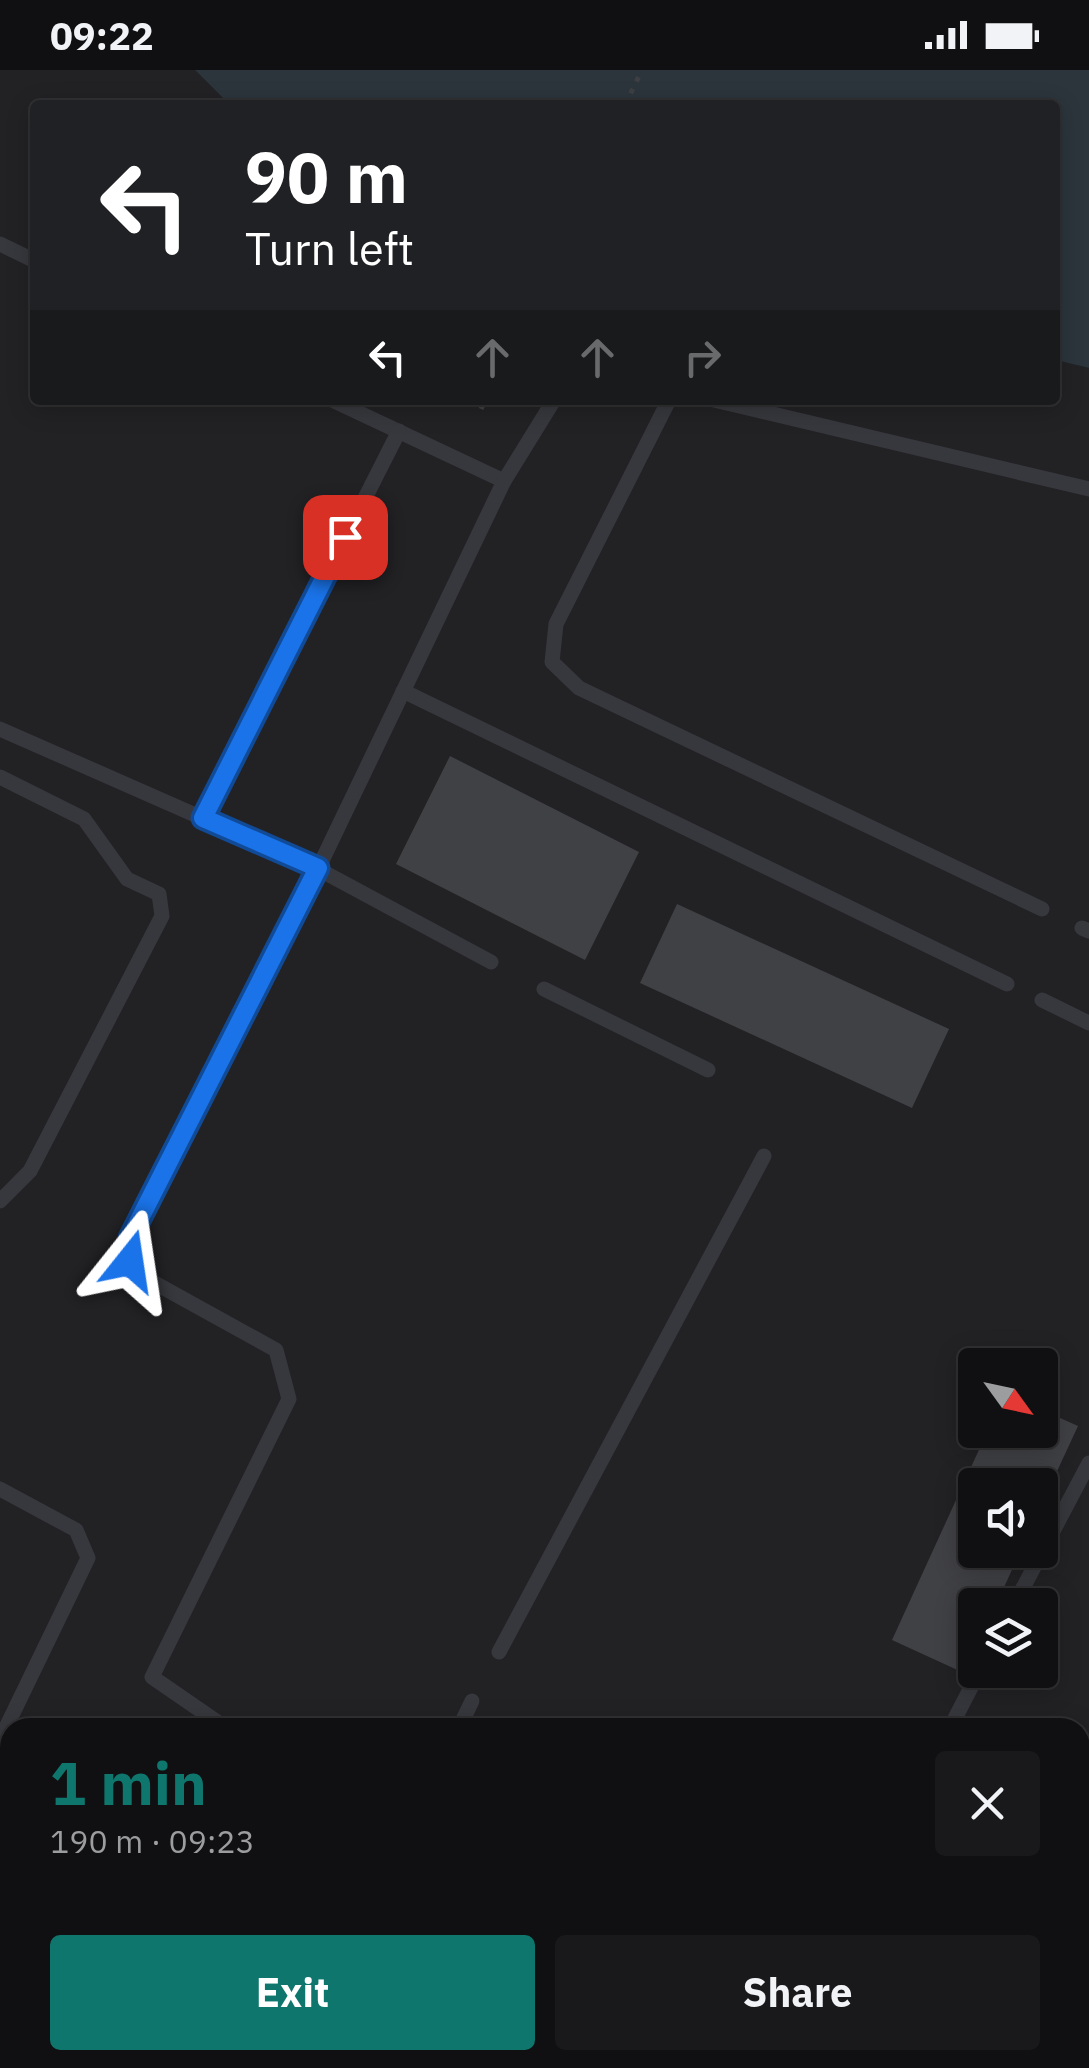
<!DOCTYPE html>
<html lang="en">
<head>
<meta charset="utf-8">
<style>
  :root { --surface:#101012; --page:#19191b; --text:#f1f3f6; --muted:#9c9d9f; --line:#303032; --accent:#0f766e }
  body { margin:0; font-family:"IBM Plex Sans",sans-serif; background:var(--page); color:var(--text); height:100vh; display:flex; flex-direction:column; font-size:38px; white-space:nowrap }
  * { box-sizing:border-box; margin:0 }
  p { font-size:32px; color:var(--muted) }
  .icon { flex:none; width:55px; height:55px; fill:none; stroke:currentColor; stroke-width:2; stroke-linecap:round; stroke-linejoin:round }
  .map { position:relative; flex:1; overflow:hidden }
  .drawer { position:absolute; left:0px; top:1648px; width:1090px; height:352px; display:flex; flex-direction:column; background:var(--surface); border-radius:30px 30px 0 0; box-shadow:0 5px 25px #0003,0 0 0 2px var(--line) }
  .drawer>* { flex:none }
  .hud { position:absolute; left:30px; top:30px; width:1030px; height:305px; border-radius:10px; box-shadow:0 5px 25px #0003,0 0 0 2px var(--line); background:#202124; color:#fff; overflow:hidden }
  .needle { width:65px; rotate:123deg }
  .buttons { position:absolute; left:958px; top:1278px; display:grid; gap:20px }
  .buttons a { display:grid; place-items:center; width:100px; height:100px; border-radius:10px; background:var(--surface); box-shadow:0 5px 25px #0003,0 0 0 2px var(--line); font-size:50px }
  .pin { position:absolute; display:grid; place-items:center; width:85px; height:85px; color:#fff; margin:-42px; border-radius:20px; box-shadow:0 5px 15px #0006 }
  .me { position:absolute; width:110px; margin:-55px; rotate:15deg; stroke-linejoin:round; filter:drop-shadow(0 0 8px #0008) }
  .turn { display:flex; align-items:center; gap:35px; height:210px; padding:0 50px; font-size:45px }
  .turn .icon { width:130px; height:130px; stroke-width:2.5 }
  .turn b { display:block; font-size:70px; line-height:85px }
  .lanes { display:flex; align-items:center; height:95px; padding:0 50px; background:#0003; justify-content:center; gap:50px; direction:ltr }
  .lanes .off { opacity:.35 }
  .round { display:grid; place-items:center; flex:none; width:105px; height:105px; border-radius:10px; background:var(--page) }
  .overview { display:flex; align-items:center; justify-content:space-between; height:170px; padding:0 50px }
  h1 { font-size:60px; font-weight:700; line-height:75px; color:var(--accent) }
  .button { display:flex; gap:20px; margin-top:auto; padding:20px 50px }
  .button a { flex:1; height:115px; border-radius:10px; background:var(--accent); color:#fff; font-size:40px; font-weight:700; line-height:115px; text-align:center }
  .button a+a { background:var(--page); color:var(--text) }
  .status { display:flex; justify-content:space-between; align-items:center; height:70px; padding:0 50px; background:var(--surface); direction:ltr }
  .status svg { height:28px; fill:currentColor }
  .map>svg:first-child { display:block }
  .built { fill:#222225; fill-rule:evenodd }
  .water { fill:#2c353c }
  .building { fill:#404145 }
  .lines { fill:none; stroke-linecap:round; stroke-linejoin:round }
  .path { stroke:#3d3f44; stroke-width:5; stroke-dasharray:5 8; stroke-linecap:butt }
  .lane { stroke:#37383d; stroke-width:15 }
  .route-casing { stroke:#114b97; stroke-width:25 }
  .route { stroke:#1a73e8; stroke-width:18 }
</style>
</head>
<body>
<div class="status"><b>09:22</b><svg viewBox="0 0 49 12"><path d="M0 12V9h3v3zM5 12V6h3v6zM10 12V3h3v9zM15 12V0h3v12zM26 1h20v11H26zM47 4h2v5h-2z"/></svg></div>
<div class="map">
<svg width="1089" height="1998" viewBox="0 0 1089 1998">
  <rect width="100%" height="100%" fill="#161618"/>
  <!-- built -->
  <path class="built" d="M0,0H195L230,35H35V330H1055V290L1089,298V1998H0ZM975,1295H1040V1360H975ZM975,1415H1040V1480H975ZM975,1535H1040V1600H975ZM10,1658H1080V1990H10Z"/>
  <!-- water -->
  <path class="water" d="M195,0H1089V298L1055,290V35H230Z"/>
  <!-- building -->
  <g class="building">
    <path d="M450,686L639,782L585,890L396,794Z"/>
    <path d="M677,834L949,959L912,1038L640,913Z"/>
    <path d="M1040,1339L1078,1356L1040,1438V1415H975V1480H1021L996,1535H975V1580L964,1603L892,1570L988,1360H1040Z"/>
  </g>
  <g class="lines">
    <!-- path -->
    <g class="path">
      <path d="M625,35L642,0"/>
      <path d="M481,339L485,330"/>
    </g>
    <!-- lane -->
    <g class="lane">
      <path d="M0,174L35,191"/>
      <path d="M332,330L504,411"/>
      <path d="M669,330L556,554L552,592L579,618L1042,839"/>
      <path d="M714,330L1089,419"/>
      <path d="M403,621L1007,914"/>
      <path d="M0,659L318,799L491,892"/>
      <path d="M0,707L84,749L127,809L159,824L162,846L30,1101L0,1131"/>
      <path d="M203,748L399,361"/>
      <path d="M1082,858L1089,861"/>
      <path d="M544,919L708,1000"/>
      <path d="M1042,930L1089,953"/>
      <path d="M0,1419L76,1460L88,1488L0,1670"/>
      <path d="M1014,1535L1089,1393"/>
      <path d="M499,1582L764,1086"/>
      <path d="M226,1658L152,1607L289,1329L276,1280L142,1206L130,1191L131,1168L318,799L504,411L554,330"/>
      <path d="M459,1658L472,1631"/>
      <path d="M950,1658L980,1600"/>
      <path d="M936,1990L954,1998"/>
    </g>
  </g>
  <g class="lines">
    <defs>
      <path id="route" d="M130,1191V1168L318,798L203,748L345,467"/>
    </defs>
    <!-- route casing -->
    <use href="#route" class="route-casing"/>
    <!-- route -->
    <use href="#route" class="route"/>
  </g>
</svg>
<div class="buttons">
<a><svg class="needle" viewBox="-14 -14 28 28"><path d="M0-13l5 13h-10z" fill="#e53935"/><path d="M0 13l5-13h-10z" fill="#9c9d9f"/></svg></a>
<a><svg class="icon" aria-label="sound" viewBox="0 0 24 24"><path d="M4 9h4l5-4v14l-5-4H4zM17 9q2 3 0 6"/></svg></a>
<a><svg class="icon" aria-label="layers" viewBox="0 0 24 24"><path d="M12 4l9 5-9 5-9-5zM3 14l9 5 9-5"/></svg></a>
</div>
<div class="pin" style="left:345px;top:467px;background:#d93025"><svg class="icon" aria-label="arrive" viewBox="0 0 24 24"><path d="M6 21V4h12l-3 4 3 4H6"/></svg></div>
<svg class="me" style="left:130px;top:1191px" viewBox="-20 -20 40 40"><path d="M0-17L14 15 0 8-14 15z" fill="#1a73e8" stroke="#fff" stroke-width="4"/></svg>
<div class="hud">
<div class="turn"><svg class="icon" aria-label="left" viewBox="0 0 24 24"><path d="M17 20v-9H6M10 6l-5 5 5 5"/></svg><div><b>90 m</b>Turn left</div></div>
<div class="lanes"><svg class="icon" aria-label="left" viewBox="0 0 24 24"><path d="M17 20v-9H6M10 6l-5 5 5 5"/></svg><svg class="icon off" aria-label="ahead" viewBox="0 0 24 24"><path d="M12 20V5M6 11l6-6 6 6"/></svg><svg class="icon off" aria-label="ahead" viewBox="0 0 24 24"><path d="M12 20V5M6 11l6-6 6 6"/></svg><svg class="icon off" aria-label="right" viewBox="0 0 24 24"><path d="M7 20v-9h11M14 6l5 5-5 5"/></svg></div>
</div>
<section class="drawer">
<div class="overview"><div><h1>1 min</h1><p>190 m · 09:23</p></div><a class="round"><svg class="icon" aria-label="close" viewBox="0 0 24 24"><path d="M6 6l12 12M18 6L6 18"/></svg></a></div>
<div class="button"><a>Exit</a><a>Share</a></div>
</section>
</div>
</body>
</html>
